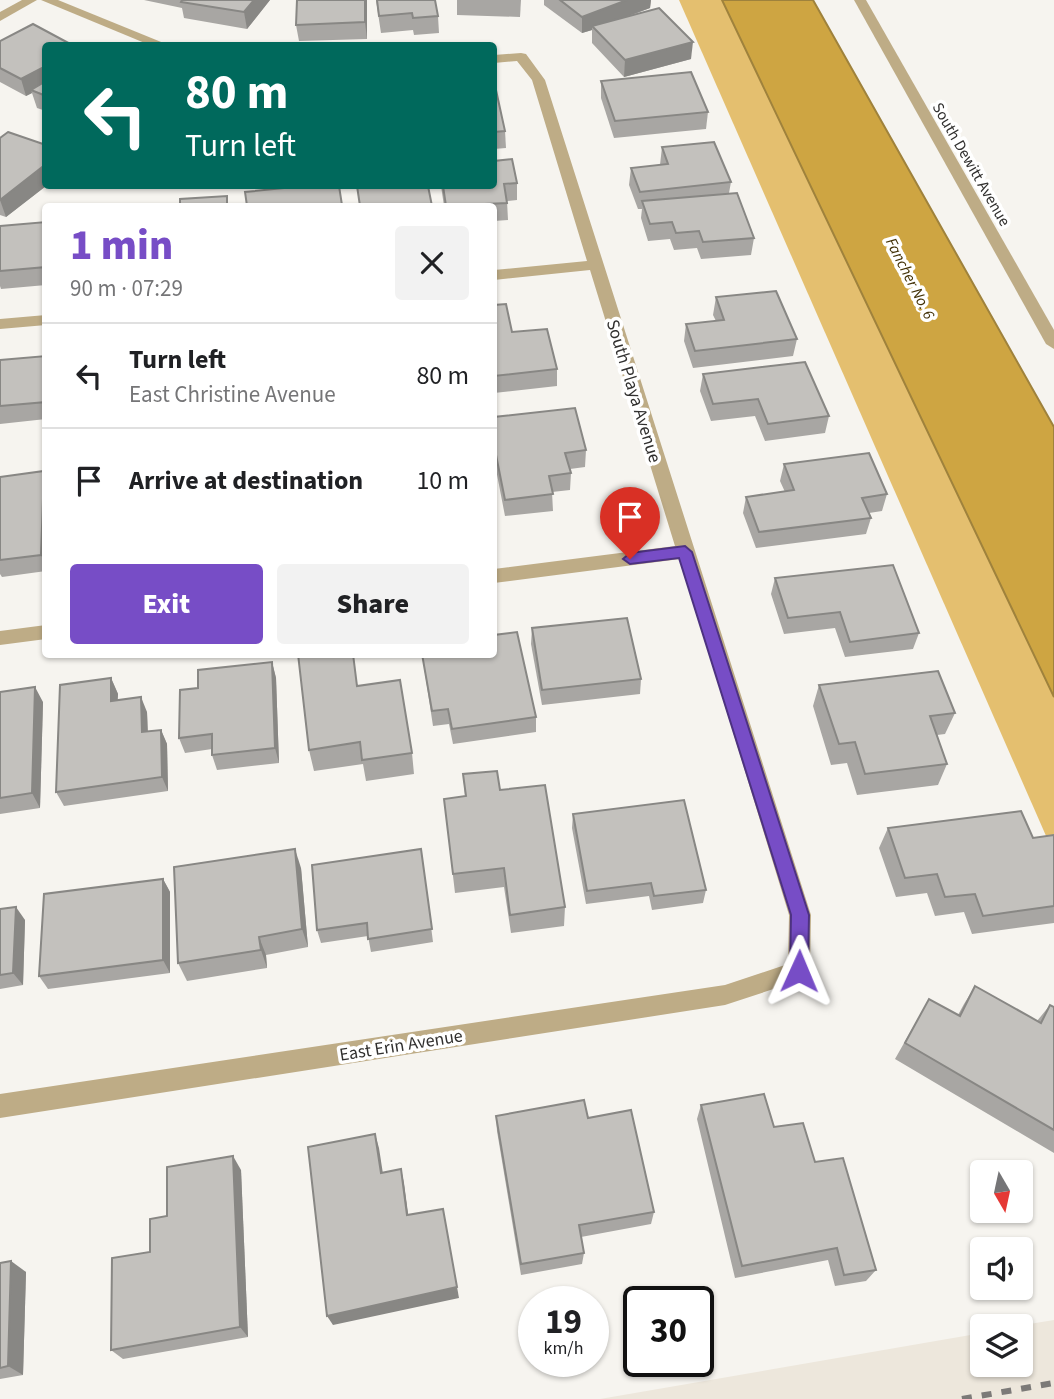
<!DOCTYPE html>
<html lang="en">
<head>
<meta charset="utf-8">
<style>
  :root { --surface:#fff; --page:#f2f2f2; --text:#202124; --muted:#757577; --line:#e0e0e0; --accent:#774dc6 }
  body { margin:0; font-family:"Source Sans 3",sans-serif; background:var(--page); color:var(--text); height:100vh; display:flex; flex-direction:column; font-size:26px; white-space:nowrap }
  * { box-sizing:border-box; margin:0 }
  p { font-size:23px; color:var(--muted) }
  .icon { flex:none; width:38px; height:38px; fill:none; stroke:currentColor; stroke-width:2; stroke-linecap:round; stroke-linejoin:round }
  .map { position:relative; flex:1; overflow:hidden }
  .drawer { position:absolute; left:42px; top:203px; width:455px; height:455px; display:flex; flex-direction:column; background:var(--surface); border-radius:7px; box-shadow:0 2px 5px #0004 }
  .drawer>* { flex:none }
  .top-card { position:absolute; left:42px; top:42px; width:455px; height:147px; border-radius:7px; box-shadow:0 2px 5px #0004; background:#00695c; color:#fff; overflow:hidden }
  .needle { width:46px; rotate:171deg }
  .tools { position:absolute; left:970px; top:1160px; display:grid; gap:14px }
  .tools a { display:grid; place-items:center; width:63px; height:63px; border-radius:7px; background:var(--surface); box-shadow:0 2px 5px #0004; font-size:35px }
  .speed { position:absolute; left:518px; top:1286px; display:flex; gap:14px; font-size:35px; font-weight:700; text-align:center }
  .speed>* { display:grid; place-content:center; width:91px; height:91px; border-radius:50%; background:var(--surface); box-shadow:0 2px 5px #0004; line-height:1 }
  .speed small { font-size:18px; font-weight:400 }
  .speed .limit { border:4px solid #111; border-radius:10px; background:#fff; color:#111 }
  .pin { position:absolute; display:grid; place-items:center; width:60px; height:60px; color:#fff; margin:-72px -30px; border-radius:50% 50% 50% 0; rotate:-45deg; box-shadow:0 0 7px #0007 }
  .pin .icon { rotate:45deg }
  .me { position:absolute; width:77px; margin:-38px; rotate:1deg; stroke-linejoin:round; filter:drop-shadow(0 0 5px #0008) }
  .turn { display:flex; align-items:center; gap:24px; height:147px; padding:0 28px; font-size:32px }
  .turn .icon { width:91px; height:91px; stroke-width:2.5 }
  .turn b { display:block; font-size:49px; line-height:60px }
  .round { display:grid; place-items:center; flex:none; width:74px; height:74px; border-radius:7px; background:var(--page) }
  .overview { display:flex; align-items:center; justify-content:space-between; height:119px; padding:0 28px }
  h1 { font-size:42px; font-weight:800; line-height:52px; color:var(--accent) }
  .cta { display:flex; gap:14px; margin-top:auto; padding:14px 28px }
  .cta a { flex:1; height:80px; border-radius:7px; background:var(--accent); color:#fff; font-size:28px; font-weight:800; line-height:80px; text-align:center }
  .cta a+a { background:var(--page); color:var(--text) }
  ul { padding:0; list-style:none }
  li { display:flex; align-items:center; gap:21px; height:105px; padding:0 28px; border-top:2px solid var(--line) }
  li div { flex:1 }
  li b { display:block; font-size:26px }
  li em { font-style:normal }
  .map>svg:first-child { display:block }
  .built { fill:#ede7dc }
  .green { fill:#e4bf6f }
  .water { fill:#cea542; stroke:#9f823c; stroke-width:2 }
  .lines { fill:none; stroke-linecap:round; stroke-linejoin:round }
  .minor { fill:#beac86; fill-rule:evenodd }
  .rail { stroke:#7c7a78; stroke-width:6; stroke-dasharray:10 10; stroke-linecap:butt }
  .wall { fill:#a8a6a3 }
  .shaded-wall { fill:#888784 }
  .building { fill:#c3c1bd; stroke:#888784; stroke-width:2 }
  .route { fill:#774dc6; stroke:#4d3281; stroke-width:2 }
  .labels { text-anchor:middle; stroke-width:7; stroke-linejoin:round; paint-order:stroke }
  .far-street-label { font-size:16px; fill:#31302f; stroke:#fff }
  .far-water-label { font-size:16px; font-style:italic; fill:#433207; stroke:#fff }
  .street-label { font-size:18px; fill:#31302f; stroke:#fff }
</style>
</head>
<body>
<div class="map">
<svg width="1054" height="1399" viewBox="0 0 1054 1399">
  <rect width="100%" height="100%" fill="#f6f4ef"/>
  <!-- built -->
  <path class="built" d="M1054,1320V1399H600L982,1333V1365H1020V1326H1017Z"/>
  <!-- green -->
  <path class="green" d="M679,0H722L1054,697V854Z"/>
  <!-- water -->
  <path class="water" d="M722,0H813L1054,427V697Z"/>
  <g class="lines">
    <!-- minor -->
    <g class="minor">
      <path d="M22,0H37L0,21V12Z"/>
      <path d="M41,0H58L171,46H152Z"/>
      <path d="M854,0H866L1054,330V349L1046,344Z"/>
      <path d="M521,53L526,54L545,80L811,915L810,971L807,978L725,1005L0,1118V1094L725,985L788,964L789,915L680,559L494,583V569L675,546L590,270L494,280V270L587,261L532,80L517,61L494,63V55Z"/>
      <path d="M46,315V325L0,329V319Z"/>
      <path d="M46,625V639L0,645V631Z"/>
    </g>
    <!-- rail -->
    <path class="rail" d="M962,1399L1054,1383"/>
  </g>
  <!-- wall -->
  <g class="wall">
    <path d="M144,0H270L247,29L184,18L182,8Z"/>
    <path d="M297,0H367V39L299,41L296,25Z"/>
    <path d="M376,0H435L438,16L439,33L414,35L413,30L381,33Z"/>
    <path d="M457,0H521L520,17L457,15Z"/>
    <path d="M544,0H651L650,8L627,17L691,59L624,77L592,43V30L582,33L544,5Z"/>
    <path d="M0,41L46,46V111L37,108L32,93L26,96L0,82Z"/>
    <path d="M494,81L505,131L506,148L494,149Z"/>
    <path d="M601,81L708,112L706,129L614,138L601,98Z"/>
    <path d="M0,138L46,145V186L6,217L0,215Z"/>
    <path d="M662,147L731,182L729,193L754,238L751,255L701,259L697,248L674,250L670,239L648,241L641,218L642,209H638L629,185L631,168L660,165Z"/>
    <path d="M517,183V200L507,201L508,220L494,221V206H444L441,186H494Z"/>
    <path d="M46,222V285L1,289L0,286V226Z"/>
    <path d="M716,297L797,339L793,356L693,368L684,341L686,324L716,321L713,315Z"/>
    <path d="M494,305L512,332L557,369V386L494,393Z"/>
    <path d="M46,356V419L0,424V360Z"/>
    <path d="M703,374L829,416L825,433L765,441L755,416L711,421L700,391Z"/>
    <path d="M494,417L586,450L585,467L570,469L571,473L570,490L552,492L553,511L505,516L494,459Z"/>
    <path d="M784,464L887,494L882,511L869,513L871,518L866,534L756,548L743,513L746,497L785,492L780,481Z"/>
    <path d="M46,476V571L2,577L0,574V477Z"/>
    <path d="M775,578L919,633L913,649L845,657L835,628L784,634L771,594Z"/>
    <path d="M532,628L641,679L640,694L542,705L531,644Z"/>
    <path d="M422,654L536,717V732L453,744L449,724L433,726Z"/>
    <path d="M272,662L276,678L279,763L217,770L212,755V749L185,753L179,738L198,688Z"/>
    <path d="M111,678L118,694L117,700L147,712L148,731L161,730L167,744L168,791L64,806L56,792Z"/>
    <path d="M819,685L955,713L945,734L937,735L947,764L938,785L857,795L847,763L831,765L813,706Z"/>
    <path d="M358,686L412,753L414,774L366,781L363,764L314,771L309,750Z"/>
    <path d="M0,692L43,702L40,808L0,814Z"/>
    <path d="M463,774L500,790L565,907L564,926L511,933L504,887L455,893L444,799L465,796Z"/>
    <path d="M573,814L706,890L703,903L652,910L649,896L586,904L572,828Z"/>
    <path d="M888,828L1033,838L1054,835V923L972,934L964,912L935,916L927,893L896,897L879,848Z"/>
    <path d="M421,849L433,942L371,952L368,936L321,943L317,930Z"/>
    <path d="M301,868L308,947L266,955L267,968L187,981L178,963Z"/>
    <path d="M163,879L170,892V973L48,989L39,976Z"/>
    <path d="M0,909L25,920L23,985L0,989Z"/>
    <path d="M975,986L1037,1021L1050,1005L1054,1007V1153L895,1059L929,999L958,1015L964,1004Z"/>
    <path d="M701,1105L774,1127L815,1162L876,1270L866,1281L835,1286L828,1260L735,1278L697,1119Z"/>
    <path d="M496,1116L588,1118L654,1212L651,1224L581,1237L584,1253L582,1264L521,1275L497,1131Z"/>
    <path d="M241,1170L248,1337L123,1359L111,1350L150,1252L167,1216Z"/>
    <path d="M0,1263L26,1272L23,1375L0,1379Z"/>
  </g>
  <!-- shaded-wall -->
  <g class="shaded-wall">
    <path d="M254,0H270L247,29L244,12Z"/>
    <path d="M365,0H367V39L365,22Z"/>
    <path d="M627,0H651L650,8L595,28L592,26V30L582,33V17Z"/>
    <path d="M693,42L691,59L624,77L625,60Z"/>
    <path d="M46,66V86L31,90L32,93L26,96L21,79Z"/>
    <path d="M46,164V186L6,217L0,200Z"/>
    <path d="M44,471L46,476V566L41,555Z"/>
    <path d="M272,662L276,678L279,763L275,748Z"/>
    <path d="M111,678L118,694L117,717L111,701Z"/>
    <path d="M35,687L43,702L40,808L32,793Z"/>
    <path d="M141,697L147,712L148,747L142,732Z"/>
    <path d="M161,730L167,744L168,791L162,777Z"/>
    <path d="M295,849L301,868L308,947L302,929Z"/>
    <path d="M163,879L170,892V973L163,960Z"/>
    <path d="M16,907L25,920L23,985L13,973Z"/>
    <path d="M259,937L266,955L267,968L261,950Z"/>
    <path d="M375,1134L379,1148L385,1187L381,1173Z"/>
    <path d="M233,1156L241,1170L248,1337L240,1327Z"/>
    <path d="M401,1169L404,1183L410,1228L407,1215Z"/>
    <path d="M443,1209L459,1298L333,1325L327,1316Z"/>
    <path d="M11,1261L26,1272L23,1375L8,1366Z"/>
  </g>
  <!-- building -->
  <g class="building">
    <path d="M182,0H254L244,12L181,2Z"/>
    <path d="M297,0H365V22L296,25Z"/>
    <path d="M377,0H435L438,16L413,18L412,13L379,16Z"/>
    <path d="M560,0H627L582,17Z"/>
    <path d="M659,8L693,42L625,60L592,26Z"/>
    <path d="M33,24L74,46H46V66L21,79L0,68V41Z"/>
    <path d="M691,72L708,112L615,121L601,81Z"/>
    <path d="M46,81V96L31,90Z"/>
    <path d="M494,81L505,131L494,132Z"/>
    <path d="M8,132L46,145V164L0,200V138Z"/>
    <path d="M714,142L731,182L640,192L631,168L668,164L662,147Z"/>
    <path d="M512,159L517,183L504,184L507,203L486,204L487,206H446L443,186H494V161Z"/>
    <path d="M304,186H339L342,205L333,206H247L245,192Z"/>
    <path d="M357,186H428L432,206H395L394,205L360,206Z"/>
    <path d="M737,193L754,238L703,242L699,231L676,233L672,222L650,224L642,201Z"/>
    <path d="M227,196V206H180V199Z"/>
    <path d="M46,222V267L0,271V226Z"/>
    <path d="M776,291L797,339L695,351L686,324L724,320L716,297Z"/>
    <path d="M506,304L512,332L547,329L557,369L494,376V305Z"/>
    <path d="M46,356V402L0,406V360Z"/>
    <path d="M805,362L829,416L768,424L758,399L713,404L703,374Z"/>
    <path d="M575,408L586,450L565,453L571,473L549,476L553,494L505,500L494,445V417Z"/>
    <path d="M869,453L887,494L862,498L871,518L759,532L746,497L794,490L784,464Z"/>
    <path d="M44,471L41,555L0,560V477Z"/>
    <path d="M893,565L919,633L850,642L840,612L788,618L775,578Z"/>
    <path d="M627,618L641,679L542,690L532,628Z"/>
    <path d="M517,632L536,717L452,729L448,709L432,711L422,654H494V635Z"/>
    <path d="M298,654H353L357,686L400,680L412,753L362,760L360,742L309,750Z"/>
    <path d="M272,662L275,748L212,755V734L179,738L180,690L198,688V670Z"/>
    <path d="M938,671L955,713L930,716L947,764L865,774L855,742L839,744L819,685Z"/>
    <path d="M111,678V701L141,697L142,732L161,730L162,777L56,792L60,685Z"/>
    <path d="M35,687L32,793L0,798V692Z"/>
    <path d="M497,771L500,790L545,785L565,907L510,915L504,868L453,874L444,799L466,796L463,774Z"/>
    <path d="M684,800L706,890L654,896L651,883L587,891L573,814Z"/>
    <path d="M1021,811L1033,838L1054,835V906L983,916L975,894L945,897L937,874L905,878L888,828Z"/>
    <path d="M295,849L302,929L259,937L261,950L178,963L174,867Z"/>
    <path d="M421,849L432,929L368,939L367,923L317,930L312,865Z"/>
    <path d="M163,879V960L39,976L44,894Z"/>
    <path d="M16,907L13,973L0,975V909Z"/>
    <path d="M975,986L1041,1023L1050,1005L1054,1007V1130L905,1043L929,999L960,1016Z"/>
    <path d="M764,1094L774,1127L803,1123L815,1162L843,1158L876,1270L844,1275L837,1248L742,1266L701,1105Z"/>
    <path d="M584,1100L588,1118L631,1110L654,1212L579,1225L584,1253L521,1264L496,1116Z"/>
    <path d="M375,1134L381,1173L401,1169L407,1215L443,1209L457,1287L327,1316L308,1147Z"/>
    <path d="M233,1156L240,1327L111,1350L112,1258L150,1252V1219L167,1216V1167Z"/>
    <path d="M11,1261L8,1366L0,1368V1263Z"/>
  </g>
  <!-- route -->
  <path class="route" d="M685,546L692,552L809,915L808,971L805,977L799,980L792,977L790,971L791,915L679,558L630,564L623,559L630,553Z"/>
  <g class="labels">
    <!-- far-street labels -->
    <g class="far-street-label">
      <text transform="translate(972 164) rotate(60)" y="6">South Dewitt Avenue</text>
    </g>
    <!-- far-water labels -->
    <g class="far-water-label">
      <text transform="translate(911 278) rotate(63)" y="6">Fancher No. 6</text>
    </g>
    <!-- street labels -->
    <g class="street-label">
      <text transform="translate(634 391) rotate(73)" y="6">South Playa Avenue</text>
      <text transform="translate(401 1045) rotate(-9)" y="6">East Erin Avenue</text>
    </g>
  </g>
</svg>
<div class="tools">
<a><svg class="needle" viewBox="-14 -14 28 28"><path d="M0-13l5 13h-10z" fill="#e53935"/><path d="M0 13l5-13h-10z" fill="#757577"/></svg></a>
<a><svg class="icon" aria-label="sound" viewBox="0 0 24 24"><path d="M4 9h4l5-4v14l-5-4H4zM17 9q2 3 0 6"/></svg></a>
<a><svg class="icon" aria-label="layers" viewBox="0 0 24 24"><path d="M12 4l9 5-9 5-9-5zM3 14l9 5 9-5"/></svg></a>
</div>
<div class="speed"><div>19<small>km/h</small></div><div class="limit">30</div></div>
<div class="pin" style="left:630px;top:559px;background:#d93025"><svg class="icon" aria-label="arrive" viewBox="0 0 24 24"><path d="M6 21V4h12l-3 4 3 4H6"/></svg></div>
<svg class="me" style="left:799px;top:971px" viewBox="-20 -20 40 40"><path d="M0-17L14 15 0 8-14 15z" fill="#774dc6" stroke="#fff" stroke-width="4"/></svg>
<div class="top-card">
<div class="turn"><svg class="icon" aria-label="left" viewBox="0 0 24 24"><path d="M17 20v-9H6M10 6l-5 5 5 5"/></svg><div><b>80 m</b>Turn left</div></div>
</div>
<section class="drawer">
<div class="overview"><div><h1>1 min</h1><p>90 m · 07:29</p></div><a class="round"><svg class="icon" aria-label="close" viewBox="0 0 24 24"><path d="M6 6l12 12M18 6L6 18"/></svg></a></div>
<ul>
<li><svg class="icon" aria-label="left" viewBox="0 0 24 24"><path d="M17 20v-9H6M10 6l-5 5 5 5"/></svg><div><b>Turn left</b><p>East Christine Avenue</p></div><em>80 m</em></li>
<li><svg class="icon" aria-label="arrive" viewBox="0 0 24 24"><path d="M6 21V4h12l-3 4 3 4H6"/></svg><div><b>Arrive at destination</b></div><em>10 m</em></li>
</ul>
<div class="cta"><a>Exit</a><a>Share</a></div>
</section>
</div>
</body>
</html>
